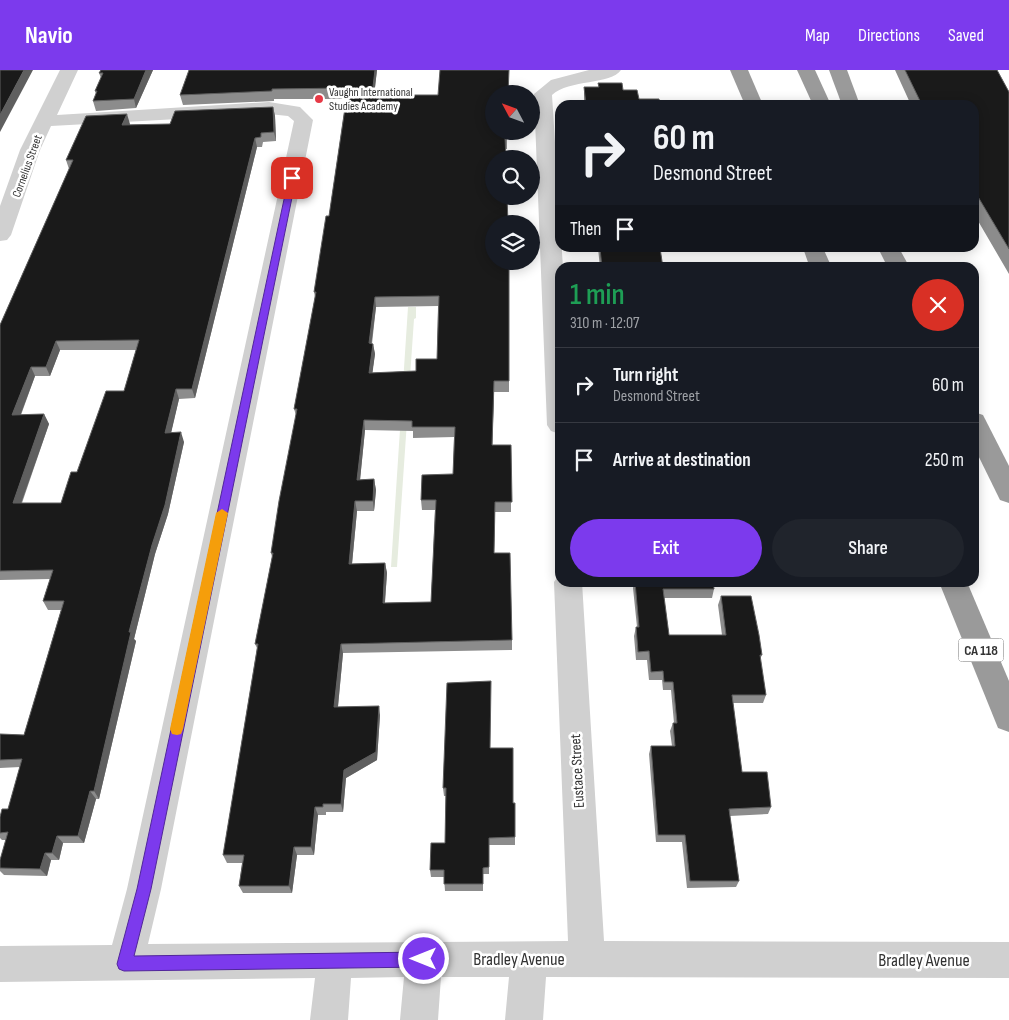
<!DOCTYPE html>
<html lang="en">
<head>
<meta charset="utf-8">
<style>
  :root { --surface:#171b24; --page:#20242c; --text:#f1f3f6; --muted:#9ea1a6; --line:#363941; --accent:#7c3aed }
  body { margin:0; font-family:"Sofia Sans Condensed",sans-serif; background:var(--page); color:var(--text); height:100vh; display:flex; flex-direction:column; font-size:19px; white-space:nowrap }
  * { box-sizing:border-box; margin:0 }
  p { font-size:16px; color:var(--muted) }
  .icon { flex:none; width:28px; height:28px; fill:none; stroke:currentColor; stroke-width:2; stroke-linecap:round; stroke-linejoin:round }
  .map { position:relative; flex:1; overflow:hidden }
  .sheet { position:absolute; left:555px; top:192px; width:424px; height:325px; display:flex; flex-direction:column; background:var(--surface); border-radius:15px; box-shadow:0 2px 12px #0003 }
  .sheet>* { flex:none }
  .banner { position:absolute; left:555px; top:30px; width:424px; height:152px; border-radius:15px; box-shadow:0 2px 12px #0003; background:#171b24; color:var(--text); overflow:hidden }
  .needle { width:32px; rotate:311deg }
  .tools { position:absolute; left:485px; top:15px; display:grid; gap:10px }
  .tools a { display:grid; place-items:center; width:55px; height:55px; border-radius:50%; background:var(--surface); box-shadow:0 2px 12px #0003; font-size:25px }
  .pin { position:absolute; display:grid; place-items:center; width:42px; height:42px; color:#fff; margin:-21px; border-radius:10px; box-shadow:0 2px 8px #0006 }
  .me { position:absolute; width:55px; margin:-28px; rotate:270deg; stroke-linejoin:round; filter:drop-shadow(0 0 4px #0008) }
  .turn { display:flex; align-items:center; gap:18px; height:105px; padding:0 15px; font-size:22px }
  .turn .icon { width:65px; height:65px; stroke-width:2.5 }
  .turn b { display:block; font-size:35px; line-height:42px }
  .then { display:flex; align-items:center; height:48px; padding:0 15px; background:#0003; gap:10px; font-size:19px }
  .round { display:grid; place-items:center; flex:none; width:52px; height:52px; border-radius:26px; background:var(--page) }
  .overview { display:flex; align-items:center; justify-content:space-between; height:85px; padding:0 15px }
  h1 { font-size:30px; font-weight:600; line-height:38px; color:#1e9e55 }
  .button { display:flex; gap:10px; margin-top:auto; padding:10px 15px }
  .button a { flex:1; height:58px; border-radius:30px; background:var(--accent); color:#fff; font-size:20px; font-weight:600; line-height:58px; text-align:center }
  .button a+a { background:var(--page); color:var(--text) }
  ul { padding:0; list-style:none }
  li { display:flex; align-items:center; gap:15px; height:75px; padding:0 15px; border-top:1px solid var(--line) }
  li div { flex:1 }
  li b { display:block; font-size:19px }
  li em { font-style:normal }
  header { display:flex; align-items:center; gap:30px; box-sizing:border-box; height:70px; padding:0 25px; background:var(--accent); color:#fff }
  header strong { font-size:24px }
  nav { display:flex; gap:28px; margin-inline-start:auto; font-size:18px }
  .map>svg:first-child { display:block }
  .green { fill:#e6ecdf }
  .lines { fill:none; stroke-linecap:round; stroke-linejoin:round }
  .minor { fill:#d0d0d0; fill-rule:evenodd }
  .highway { fill:#9a9a9a; fill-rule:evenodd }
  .wall { fill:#8c8c8c; fill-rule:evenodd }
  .shaded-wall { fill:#5f5f5f }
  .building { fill:#1a1a1a; stroke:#5f5f5f; fill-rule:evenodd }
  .route { fill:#7c3aed; stroke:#51269a }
  .slow { fill:#f59e0b }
  .poi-dot { fill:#e63946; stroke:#fff; stroke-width:2 }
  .labels { text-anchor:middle; stroke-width:5; stroke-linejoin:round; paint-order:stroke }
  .far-poi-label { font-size:12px; fill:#333; stroke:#fff; text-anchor:start }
  .far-street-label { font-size:12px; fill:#333; stroke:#fff }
  .shield { fill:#fff; stroke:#707070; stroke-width:1 }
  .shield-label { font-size:14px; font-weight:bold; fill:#333 }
  .street-label { font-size:15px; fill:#333; stroke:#fff }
  .near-street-label { font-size:18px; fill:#333; stroke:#fff }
</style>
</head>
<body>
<header>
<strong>Navio</strong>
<nav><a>Map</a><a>Directions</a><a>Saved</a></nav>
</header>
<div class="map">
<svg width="1009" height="950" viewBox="0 0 1009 950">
  <rect width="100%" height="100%" fill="#fff"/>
  <!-- green -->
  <path class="green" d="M408,237H416V248L414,249L397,497H391Z"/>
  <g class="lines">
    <!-- minor -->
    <g class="minor">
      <path d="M60,0H78L57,45L269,32L300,37L313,50L161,819L148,874L568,871L554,512L560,503V512H582L604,871L1009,872V908L546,907L543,950H505L509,907H441L438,950H400L404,907L351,908L348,950H310L315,908L0,912V876L112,875L127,819L294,51L288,46L269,44L51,56L40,80L11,165L7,170L0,171V136L20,80Z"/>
      <path d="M589,0H621C611,15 569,9 552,25L563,198H560V364L551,361L547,355L534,24L551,10Z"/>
    </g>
    <!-- highway -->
    <g class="highway">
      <path d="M730,0H748L763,35H745Z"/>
      <path d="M797,0H815L831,35H813Z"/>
      <path d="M829,0H847L860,35H842Z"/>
      <path d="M803,178H823L832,198H810Z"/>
      <path d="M878,178H899L910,198H888Z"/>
      <path d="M974,342L983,345L1009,396V433L1000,430L974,377Z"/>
      <path d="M939,512H967L1009,611V662L998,658Z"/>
    </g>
  </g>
  <!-- wall -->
  <g class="wall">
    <path d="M153,0L136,38L96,41L93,31L96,24L95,21L101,8L99,3Z"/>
    <path d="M377,0L374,25L507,61V79H505L509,191V322H494L492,375H511V442H495L494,483L512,570V580L343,583L338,637L380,645L377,690L346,708L343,742H326V745H318L314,785H297L292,823H243L239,816L242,793H227L223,785L257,578L255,574L272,487L271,483L296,345L294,339L315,227L314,222L329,146L346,29H274V31L183,35L180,25ZM438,236L437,289L416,301L372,303L375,284L373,274H372L376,237ZM365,360L413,361V368L454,367L453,404L421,430L422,440H435L431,532L385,533L387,503L385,493L352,494L357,441H374L376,420L374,409L360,410Z"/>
    <path d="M895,0H997L1009,22V204L974,144V35H911Z"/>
    <path d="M598,13L623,20L639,29L660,35H584V17H598Z"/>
    <path d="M273,37L275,46L276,71L263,72L262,77H257L195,328L179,329L171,362L184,372L168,444L155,484L134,569L136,571L99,729H96L84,773H63L59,790H51L47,806L4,805L0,801V790L6,770H2L0,768V747L8,739L20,697L0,698V664L24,665L61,540H48L43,531L50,509L0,510V255L69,99L66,90L130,54V55L170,54ZM60,280H136L124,321L77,402L61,433H22L49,354L44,344L21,345L35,306H50Z"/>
    <path d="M598,178H660L663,198H600Z"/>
    <path d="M634,512H713L714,519L712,528H664L669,565H722L718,535L721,526L762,585L760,589L766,625L763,633H733L742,702L771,737L768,744L730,746L739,811L736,817L687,818L682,772H656L649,684L651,676H672L670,661L673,653H674L671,620H663L662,610H649L647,590H636L634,566L636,557H637L633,518Z"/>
    <path d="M490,678L513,733H515V775H489V804H483V821H445L444,807H431L430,800L445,773L446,726H444L443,718Z"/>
  </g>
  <!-- shaded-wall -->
  <g class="shaded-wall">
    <path d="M24,0H33L0,62V45Z"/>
    <path d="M146,0H153L136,38L134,29Z"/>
    <path d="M375,0H377L373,35L372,25Z"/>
    <path d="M273,37L275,46L276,71L274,62Z"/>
    <path d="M127,44L130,54L125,64L122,55Z"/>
    <path d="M255,68L257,77L195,328L192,319Z"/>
    <path d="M375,227L376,237L370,284L369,273Z"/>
    <path d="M56,271L60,280L50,306L46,297Z"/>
    <path d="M373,274L375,284L371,314L369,303Z"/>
    <path d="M31,297L35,306L17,354L12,345Z"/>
    <path d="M494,311V322L492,385V375Z"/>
    <path d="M176,319L179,329L169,372L165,363Z"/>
    <path d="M44,344L49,354L18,442L13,433Z"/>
    <path d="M364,350L365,360L359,420L357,410Z"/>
    <path d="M181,362L184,372L168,444L155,484L134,569L136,571L99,729L94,721L129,562Z"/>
    <path d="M374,409L376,420L374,441L373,431Z"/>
    <path d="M355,431L357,441L351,504L349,494Z"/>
    <path d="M385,493L387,503L384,543L383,533Z"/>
    <path d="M341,574L343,583L337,646L334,637Z"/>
    <path d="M379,636L380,645L377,690L346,708L343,742L341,734L344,700Z"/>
    <path d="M90,721L96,729L84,773L78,766Z"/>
    <path d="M315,737L318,745L314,785L311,777Z"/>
    <path d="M57,766L63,773L59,790L52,783Z"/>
    <path d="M294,777L297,785L292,823L289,816Z"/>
    <path d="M45,783L51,790L47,806L40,799Z"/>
  </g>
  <!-- building -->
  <g class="building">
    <path d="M0,0H24L0,45Z"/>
    <path d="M101,0H146L134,29L93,31L97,21H95L103,3H99Z"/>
    <path d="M189,0H375L372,25H438L440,0H509L508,24H494V61H507V68H505L506,89H494V126H507L508,154H494V191H509V311H494L492,375H511L512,432H495L494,483H510L512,570L341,574L334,637L379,636L376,682L344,700L341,734H323V737H315L311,777H294L289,816H239L244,785H223L258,574H255L273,483H271L279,431L297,339H294L316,222H314L326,146H329L348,18L272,19V21L180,25ZM439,226L437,289H416V301L369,303L373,274L369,273L375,227ZM364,350L412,351V357H455L453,404L422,405L421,430H436L431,532L383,533L385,493L349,494L355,431H373L374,409L357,410Z"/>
    <path d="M905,0H997L1009,22V179L974,120V35H922Z"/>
    <path d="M598,13H622L623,20H637L639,29H659L660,35H586L584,17H599Z"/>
    <path d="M273,37L274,62L261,63V67L255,68L192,319H176L165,363L181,362L165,435L152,475L129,562H131L94,721H90L78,766H57L52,783H45L40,799L0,798V790L8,762L0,763V747L2,739H8L22,689L0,690V664L24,665L64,531H43L53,500L0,501V255L73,90H66L86,46L127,44L122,55L170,54L175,41ZM139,270L124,321H106L77,402H71L61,433H13L44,344L12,345L31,297H46L56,271Z"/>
    <path d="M600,178H660L663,198H602Z"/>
    <path d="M635,512H713L714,519H663L669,565H726L721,526H751L759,565L762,585H760L766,625H732L742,702H767L771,737L729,739L739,811H690L685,765H658L651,676H675L673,653H677L673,612H664L663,601L651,602L649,581L638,582L636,557H639Z"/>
    <path d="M491,611L490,678H513V733H515V767L489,768V797L483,798V814H444V800H430L431,773H445L446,718H443L447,613Z"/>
  </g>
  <!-- route -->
  <path class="route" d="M289,106L296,108L151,819L134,886L424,882L430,884L432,889L430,895L424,897L124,901L119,899L117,894L137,819Z"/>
  <!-- slow -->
  <path class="slow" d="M222,439L228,443L183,659L181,664L177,665L172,664L170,659L216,443Z"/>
  <!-- markers -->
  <circle class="poi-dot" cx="319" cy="29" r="5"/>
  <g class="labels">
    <!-- far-poi labels -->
    <g class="far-poi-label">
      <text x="329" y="26">Vaughn International<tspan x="329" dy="14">Studies Academy</tspan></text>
    </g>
    <!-- far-street labels -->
    <g class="far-street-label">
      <text transform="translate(27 96) rotate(-70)" y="4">Cornelius Street</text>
    </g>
    <!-- shield labels -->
    <rect class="shield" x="958.5" y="568.5" width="45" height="23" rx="4"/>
    <g class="shield-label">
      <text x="981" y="585">CA 118</text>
    </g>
    <!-- street labels -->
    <g class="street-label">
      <text transform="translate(577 701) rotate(-93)" y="5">Eustace Street</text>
    </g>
    <!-- near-street labels -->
    <g class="near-street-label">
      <text x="519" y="895">Bradley Avenue</text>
      <text x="924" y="896">Bradley Avenue</text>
    </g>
  </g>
</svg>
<div class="tools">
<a><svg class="needle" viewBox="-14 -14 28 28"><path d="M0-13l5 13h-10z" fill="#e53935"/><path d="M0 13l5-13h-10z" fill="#9ea1a6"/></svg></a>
<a><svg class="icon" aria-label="search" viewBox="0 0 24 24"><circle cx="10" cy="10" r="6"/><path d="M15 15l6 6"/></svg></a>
<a><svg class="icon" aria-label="layers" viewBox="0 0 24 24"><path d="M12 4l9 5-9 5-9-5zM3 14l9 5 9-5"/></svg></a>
</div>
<div class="pin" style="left:292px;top:108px;background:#d93025"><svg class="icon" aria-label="arrive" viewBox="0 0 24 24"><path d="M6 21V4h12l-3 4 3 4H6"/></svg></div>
<svg class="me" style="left:424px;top:889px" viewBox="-20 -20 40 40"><circle r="17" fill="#7c3aed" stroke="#fff" stroke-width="3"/><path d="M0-11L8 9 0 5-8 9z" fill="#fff"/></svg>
<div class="banner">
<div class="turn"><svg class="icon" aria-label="right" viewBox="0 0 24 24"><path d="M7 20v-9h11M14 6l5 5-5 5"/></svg><div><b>60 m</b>Desmond Street</div></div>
<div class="then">Then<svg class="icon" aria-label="arrive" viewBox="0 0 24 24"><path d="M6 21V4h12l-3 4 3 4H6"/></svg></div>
</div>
<section class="sheet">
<div class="overview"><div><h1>1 min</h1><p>310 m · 12:07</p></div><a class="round" style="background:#d93025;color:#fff"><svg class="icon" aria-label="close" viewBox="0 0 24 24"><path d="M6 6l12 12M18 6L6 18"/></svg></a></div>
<ul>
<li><svg class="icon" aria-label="right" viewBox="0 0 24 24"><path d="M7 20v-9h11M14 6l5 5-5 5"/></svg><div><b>Turn right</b><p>Desmond Street</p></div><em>60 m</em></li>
<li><svg class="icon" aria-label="arrive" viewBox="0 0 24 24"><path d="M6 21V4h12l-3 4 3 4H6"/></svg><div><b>Arrive at destination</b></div><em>250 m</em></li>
</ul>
<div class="button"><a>Exit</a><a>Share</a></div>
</section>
</div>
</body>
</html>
